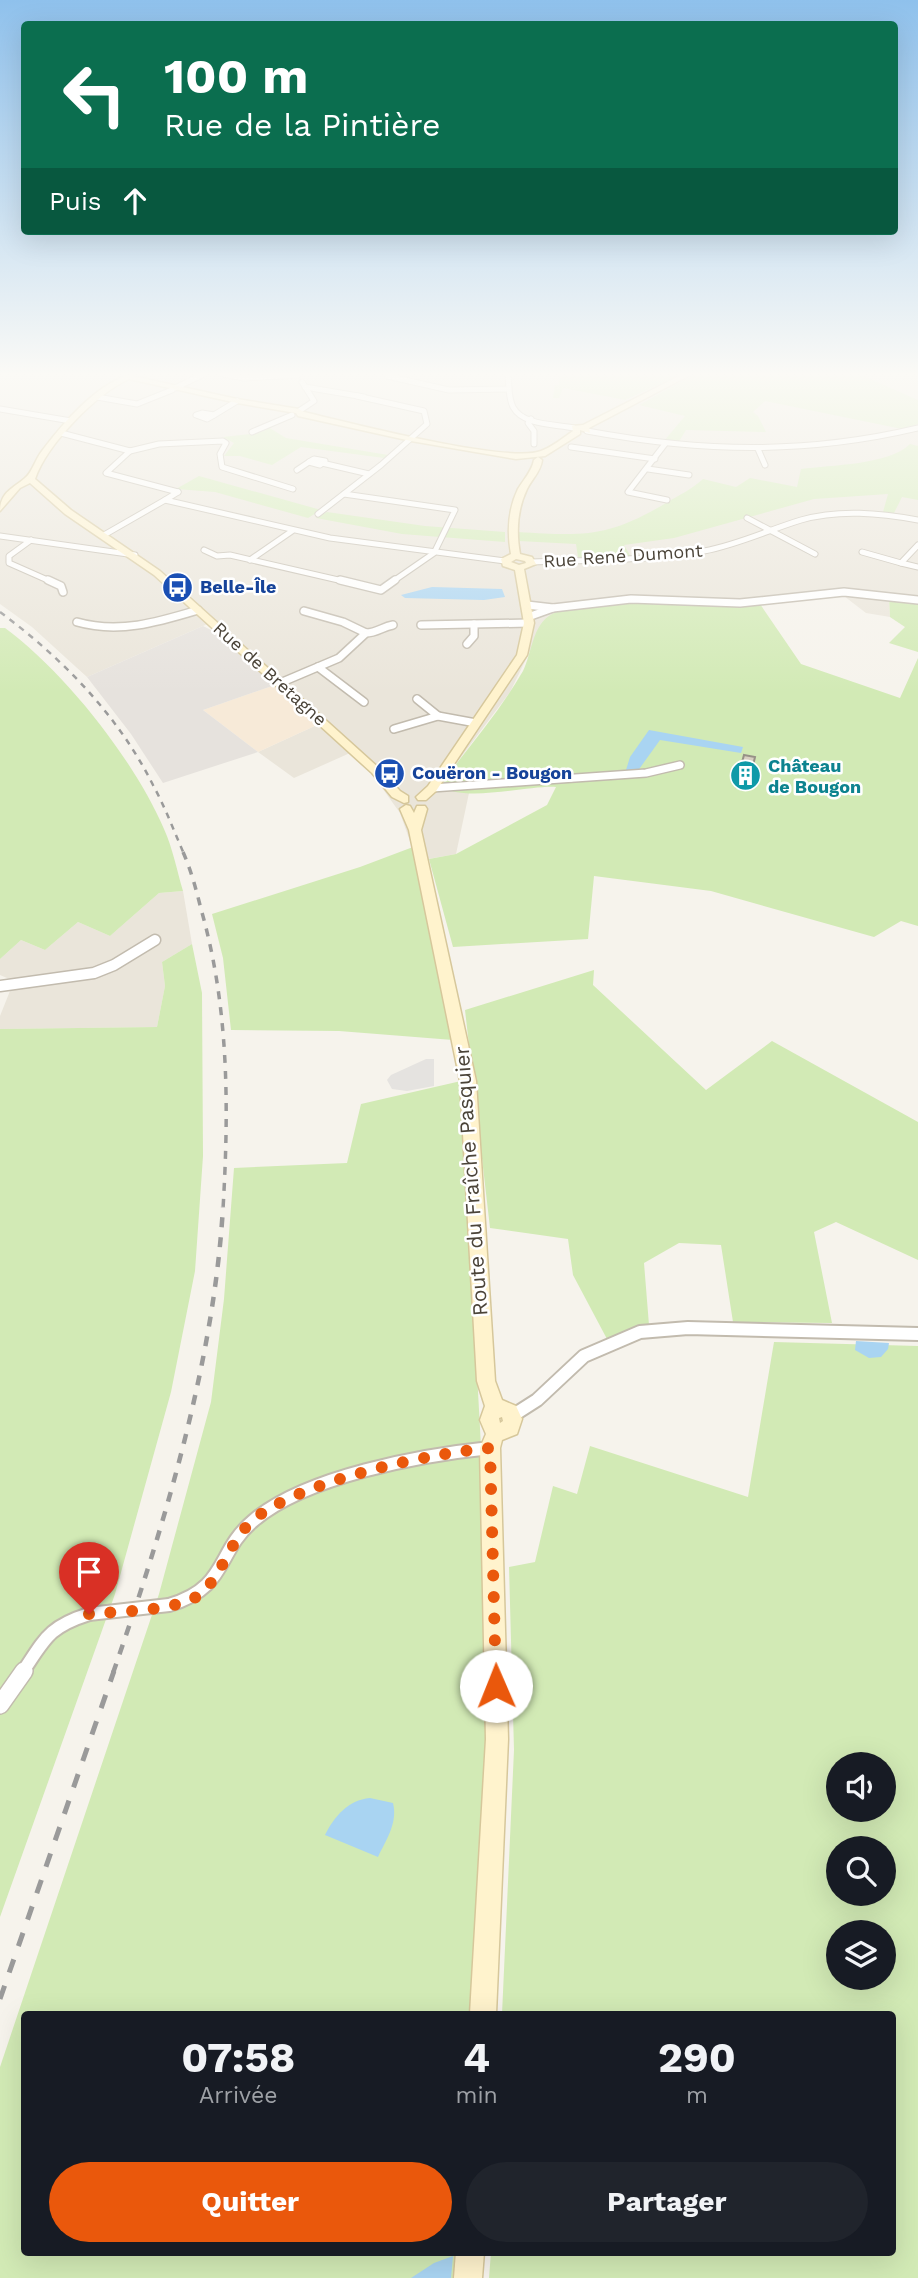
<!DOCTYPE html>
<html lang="fr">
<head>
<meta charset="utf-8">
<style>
  :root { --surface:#171b24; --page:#20242c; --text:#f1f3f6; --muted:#9ea1a6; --accent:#ea580c }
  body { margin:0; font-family:"Work Sans",sans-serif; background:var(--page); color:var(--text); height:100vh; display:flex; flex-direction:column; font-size:26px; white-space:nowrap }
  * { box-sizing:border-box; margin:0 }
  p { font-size:23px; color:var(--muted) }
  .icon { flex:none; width:38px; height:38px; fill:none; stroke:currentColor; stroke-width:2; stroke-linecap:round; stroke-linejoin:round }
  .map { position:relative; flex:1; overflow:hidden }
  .details { position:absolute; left:21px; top:2011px; width:875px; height:245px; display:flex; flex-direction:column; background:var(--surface); border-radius:7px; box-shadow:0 7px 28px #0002 }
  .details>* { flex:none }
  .hud { position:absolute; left:21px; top:21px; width:877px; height:214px; border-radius:7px; box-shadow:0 7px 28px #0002; background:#0b6e4f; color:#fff; overflow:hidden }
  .buttons { position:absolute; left:826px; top:1752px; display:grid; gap:14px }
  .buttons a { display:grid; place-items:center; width:70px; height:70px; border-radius:50%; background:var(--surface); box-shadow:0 7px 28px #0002; font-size:35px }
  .pin { position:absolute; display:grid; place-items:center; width:60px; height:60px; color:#fff; margin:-72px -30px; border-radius:50% 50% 50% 0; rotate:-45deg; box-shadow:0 0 7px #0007 }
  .pin .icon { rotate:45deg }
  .me { position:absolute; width:77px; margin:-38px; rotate:359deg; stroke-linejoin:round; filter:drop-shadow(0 0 5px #0008) }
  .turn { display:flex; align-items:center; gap:24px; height:147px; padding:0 28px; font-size:32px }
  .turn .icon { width:91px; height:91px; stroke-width:2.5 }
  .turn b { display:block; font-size:49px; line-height:60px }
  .then { display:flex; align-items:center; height:66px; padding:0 28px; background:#0003; gap:14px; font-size:26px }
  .eta { display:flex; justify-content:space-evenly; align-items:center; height:119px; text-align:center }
  .eta b { font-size:42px; font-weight:700; line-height:49px }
  .cta { display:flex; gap:14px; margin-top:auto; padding:14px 28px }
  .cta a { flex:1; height:80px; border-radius:42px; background:var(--accent); color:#fff; font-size:28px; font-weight:700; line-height:80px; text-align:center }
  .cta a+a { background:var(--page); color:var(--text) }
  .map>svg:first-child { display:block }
  .residential { fill:#eae5da }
  .commercial { fill:#f7ead8 }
  .industrial { fill:#e6e2dd }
  .green { fill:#d2eab5; fill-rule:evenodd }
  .parking { fill:#e5e3e0 }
  .water { fill:#a9d4f2 }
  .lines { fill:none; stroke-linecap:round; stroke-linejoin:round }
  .street-far4-casing { stroke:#c2bbae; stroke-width:7 }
  .street-far3-casing { stroke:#c2bbae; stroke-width:10 }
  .street-far2-casing { stroke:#c2bbae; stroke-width:13 }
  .street-far1-casing { stroke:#c2bbae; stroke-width:16 }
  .street-casing { stroke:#c2bbae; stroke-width:20 }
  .secondary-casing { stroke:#d6c79b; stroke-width:3 }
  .street-far4 { stroke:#fff; stroke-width:5 }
  .street-far3 { stroke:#fff; stroke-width:7 }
  .street-far2 { stroke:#fff; stroke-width:10 }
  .street-far1 { stroke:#fff; stroke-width:12 }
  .street { stroke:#fff; stroke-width:17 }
  .secondary { fill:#fff3cd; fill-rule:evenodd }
  .rail-far3 { stroke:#9a9a9a; stroke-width:2.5; stroke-dasharray:6 6; stroke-linecap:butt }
  .rail-far2 { stroke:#9a9a9a; stroke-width:3.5; stroke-dasharray:8 8; stroke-linecap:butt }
  .rail-far1 { stroke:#9a9a9a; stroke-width:4.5; stroke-dasharray:10 10; stroke-linecap:butt }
  .rail { stroke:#9a9a9a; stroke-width:5; stroke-dasharray:14 14; stroke-linecap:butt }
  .street-bridge-casing { stroke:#c2bbae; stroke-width:16; stroke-linecap:butt }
  .street-bridge { stroke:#fff; stroke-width:12 }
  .wall { fill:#bab2a6 }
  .building { fill:#d8cfc1; stroke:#979187; stroke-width:2 }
  .route { stroke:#ea580c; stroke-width:12; stroke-dasharray:0 21.6 }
  .labels { text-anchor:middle; stroke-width:5; stroke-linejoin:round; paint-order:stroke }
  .far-street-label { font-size:18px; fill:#4b4439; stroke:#fff }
  .far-transit-label { font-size:18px; font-weight:bold; fill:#164399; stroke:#fff; text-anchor:start }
  .far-culture-label { font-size:18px; font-weight:bold; fill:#0d838f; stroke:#fff; text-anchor:start }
  .street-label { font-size:21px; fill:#4b4439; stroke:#fff }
</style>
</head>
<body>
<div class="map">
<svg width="918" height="2278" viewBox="0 0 918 2278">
  <rect width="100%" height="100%" fill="#f6f3ec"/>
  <!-- residential -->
  <g class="residential">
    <path d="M0,374H918V603L889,598L890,617L866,613L840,593L760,604L532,647L510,692L440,785L446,790L469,793L456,854L417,861L400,813L370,771L350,753L294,778L258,752L319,724L212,622L87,677L32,627L0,604Z"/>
    <path d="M183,891L192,944L162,962L165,986L157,1027L0,1029V1016L14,981L0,975V959L21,940L45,950L78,922L110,936L159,893Z"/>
  </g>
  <!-- commercial -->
  <path class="commercial" d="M275,685L319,724L258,752L203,710Z"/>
  <!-- industrial -->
  <path class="industrial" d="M203,626L211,630L275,685L203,710L258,752L163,783L131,734L87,677Z"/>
  <!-- green -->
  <g class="green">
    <path d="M559,374H682L625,400L563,388L559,398H553L555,385H559Z"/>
    <path d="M695,374H859L918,400V424L902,429L765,401L753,412L758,416L766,432L686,430L678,443L664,441L685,416L639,405Z"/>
    <path d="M268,427L286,438L388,455L384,458L301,447L272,465L240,456H224L234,443L223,437L250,434Z"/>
    <path d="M910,444L918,446V500L902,497L894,513L883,512L888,494L814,499L674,538L624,545L631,557H578L576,544L519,541L518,532C584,536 607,538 666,503C679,495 691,490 703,479L736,487L750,478L797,487L801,469C831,465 889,465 910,444Z"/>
    <path d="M199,476L321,510L308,518L215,492L176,489Z"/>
    <path d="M327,512L425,526L505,532V542L402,534L316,518Z"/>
    <path d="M889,598L918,603V652L889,643L905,627L890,617Z"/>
    <path d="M637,601L760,604L801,664L900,698L918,658V926L901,921L874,937L711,891L594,876L588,939L453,947L429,859L456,854L547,805L556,787C529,785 461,804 440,785C468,748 500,711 523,671C532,653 532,625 552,614C572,603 613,604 637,601Z"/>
    <path d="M0,628H5C65,672 135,761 164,829C173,849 177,871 183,891L159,893L110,936L78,922L45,950L21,940L0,959Z"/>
    <path d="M413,847L453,1040L339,1031L231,1030L223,958L212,914L360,867Z"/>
    <path d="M192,944L202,993L203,1156L195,1271L171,1392L115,1594L0,1917V1029L157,1027L165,986L162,962Z"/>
    <path d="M594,970L593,985L706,1090L772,1041L918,1122V1260L836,1222L814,1232L832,1323L733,1322L721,1245L679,1243L644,1263L649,1325L607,1339L573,1275L568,1239L490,1228L465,1010Z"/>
    <path d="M461,1081L497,1739L483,2014H24V2252H470L468,2278H0V2067L159,1594L211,1402L224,1299L234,1168L347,1163L361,1104Z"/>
    <path d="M774,1342L918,1346V2278H489L491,2252H892V2014H502L514,1750L509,1567L535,1562L553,1486L577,1494L590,1446L748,1497ZM838,1764H884V1810H838ZM838,1848H884V1894H838ZM838,1932H884V1978H838Z"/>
  </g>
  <!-- parking -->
  <path class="parking" d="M426,1059H434V1086L407,1091L392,1089L387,1080L391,1075Z"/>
  <!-- water -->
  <g class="water">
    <path d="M432,587L502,589L505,597L484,600L405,598L401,595Z"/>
    <path d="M649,730L743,747L741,753L660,740L637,772L626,770L630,757Z"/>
    <path d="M856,1341L889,1343L888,1349L881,1357L869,1358L855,1350Z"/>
    <path d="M370,1798L393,1803C398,1823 386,1840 378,1857L325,1835C334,1817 348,1800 370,1798Z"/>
    <path d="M453,2256L451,2278H411L434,2263Z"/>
  </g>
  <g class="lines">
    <defs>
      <g id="street-far4">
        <path d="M223,374L244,378L298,375"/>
        <path d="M508,374C509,384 508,397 513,407C523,426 556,424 574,428"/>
        <path d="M387,376L449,390L509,389"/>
        <path d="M305,387L364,397"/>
        <path d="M175,388L204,374"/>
        <path d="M97,397L137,404L172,390"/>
        <path d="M0,409L71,421"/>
        <path d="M299,411L314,401L302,382"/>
        <path d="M202,413L214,415L207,419L196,415Z"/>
        <path d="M214,415L237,401"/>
        <path d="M531,419L528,423L534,431V444"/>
        <path d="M587,431C701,452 804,455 918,428"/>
        <path d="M252,432L292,415"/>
        <path d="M61,433L130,451L159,444L223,441L226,443L220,454L222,467L293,489"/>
        <path d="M665,444L628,492L667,500"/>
        <path d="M571,447L655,459"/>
        <path d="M758,449L765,465"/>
        <path d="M130,451L106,473L178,492"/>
        <path d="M314,459L325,461L320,465L309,462Z"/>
        <path d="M322,463L369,474"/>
        <path d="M648,469L689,475"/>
        <path d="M297,470L309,462"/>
        <path d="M178,492L165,500L330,538L505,561"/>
        <path d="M344,494L455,510L434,553L392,582"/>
        <path d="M318,514L381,465L427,424L424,411L357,396"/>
        <path d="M747,518L815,554"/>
        <path d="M104,535L165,500"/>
        <path d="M0,536L135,555"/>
        <path d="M31,540L9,556V563L52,582"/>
        <path d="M204,550L217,556L230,555L347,582"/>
        <path d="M862,552L901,563L918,545"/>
        <path d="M250,560L292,531"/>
        <path d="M532,562C589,560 647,561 704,551C737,545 768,530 801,520C839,509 880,513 918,520"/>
        <path d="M901,563L918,567"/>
      </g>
      <g id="street-far3">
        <path d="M48,580L61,586L63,592"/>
        <path d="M340,580L381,590L395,580"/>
        <path d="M527,605L553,608L631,599L740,603L844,592L918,600"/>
        <path d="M304,611L343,622L366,633"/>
        <path d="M528,617L553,608"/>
        <path d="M77,622C119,634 158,622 198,610"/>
        <path d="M421,625L529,623"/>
        <path d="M467,644L474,636V624"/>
        <path d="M318,667L364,702"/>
        <path d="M280,683L339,658L366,633C377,633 382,627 393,625"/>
        <path d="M438,716L476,723"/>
        <path d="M394,729L438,716L417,699"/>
        <path d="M432,788L646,773L680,765"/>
      </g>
      <path id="street-far2" d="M0,986L94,973L114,965L155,940"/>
      <g id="street-far1">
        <path d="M512,1416L537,1400L584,1356L640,1332L688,1328L918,1334"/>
        <path d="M169,1605C228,1588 216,1552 253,1521C305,1476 422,1455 490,1448"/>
        <path d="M22,1673C45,1639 48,1627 89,1614"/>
      </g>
      <path id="street" d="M0,1705L24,1671"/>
      <g id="secondary">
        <path d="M683,374H692L589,428L590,433L580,430V434L545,456L516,459L411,441L298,416L296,413L237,403L129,379C96,394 47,444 35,479L71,510L160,571L380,769L400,791L408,796V802L404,803L392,797L372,773L154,575L65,514L30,483L20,488L0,511C0,492 14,488 25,478C32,473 36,458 42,451C64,422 94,387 128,375L237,399L299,409L304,412C346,422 508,464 541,451C552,447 563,438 573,431L572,426L583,425Z"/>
        <path d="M538,457L542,460C541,471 532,479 527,489C517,510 516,532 520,554L532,557L536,564L524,569L534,623L527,655L436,791L426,800H418L416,797L428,786L517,655L524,623L515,570L503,566L501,559L511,554C507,532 508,510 518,489C524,479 532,471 534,460ZM516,559L525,561L526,563L519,565L511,562Z"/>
        <path d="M406,805L410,806L414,813L417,806H425L427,809L421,830L476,1081L495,1381L502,1400L516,1406L522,1419L517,1434L502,1440L500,1448L508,1739L496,2014H470L486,1739L480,1448L486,1434L480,1420L485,1406L477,1381L460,1081L409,830L400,809ZM502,1417L503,1421L500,1423L499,1418Z"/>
        <path d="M456,2252H484L482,2278H454Z"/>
      </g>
    </defs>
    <!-- street-far4 casing -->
    <use href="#street-far4" class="street-far4-casing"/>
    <!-- street-far3 casing -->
    <use href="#street-far3" class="street-far3-casing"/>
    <!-- street-far2 casing -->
    <use href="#street-far2" class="street-far2-casing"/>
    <!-- street-far1 casing -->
    <use href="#street-far1" class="street-far1-casing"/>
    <!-- street casing -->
    <use href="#street" class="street-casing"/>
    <!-- secondary casing -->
    <use href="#secondary" class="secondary-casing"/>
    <!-- street-far4 -->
    <use href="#street-far4" class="street-far4"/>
    <!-- street-far3 -->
    <use href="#street-far3" class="street-far3"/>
    <!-- street-far2 -->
    <use href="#street-far2" class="street-far2"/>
    <!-- street-far1 -->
    <use href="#street-far1" class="street-far1"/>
    <!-- street -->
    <use href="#street" class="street"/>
    <!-- secondary -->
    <use href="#secondary" class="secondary"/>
    <!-- rail-far3 -->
    <path class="rail-far3" d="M0,612C62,658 118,715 153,785C165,807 174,831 184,854"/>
    <!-- rail-far2 -->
    <path class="rail-far2" d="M183,852C191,870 196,889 201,909C229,1007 229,1107 223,1209"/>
    <!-- rail-far1 -->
    <path class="rail-far1" d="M113,1673C164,1527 214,1362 223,1207"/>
    <!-- rail -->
    <path class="rail" d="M0,1999L114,1671"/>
    <defs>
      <path id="street-bridge" d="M89,1614L169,1605"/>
    </defs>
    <!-- street-bridge casing -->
    <use href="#street-bridge" class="street-bridge-casing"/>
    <!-- street-bridge -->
    <use href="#street-bridge" class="street-bridge"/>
  </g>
  <!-- wall -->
  <path class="wall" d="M744,755L755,757L747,790L735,788Z"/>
  <!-- building -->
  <path class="building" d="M744,755L755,757L749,783L737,781Z"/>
  <!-- sky -->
  <linearGradient id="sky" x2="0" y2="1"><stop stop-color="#8fc1ec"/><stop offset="0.54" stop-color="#fbfaf6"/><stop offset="1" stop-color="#fbfaf6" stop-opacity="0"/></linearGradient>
  <rect width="918" height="693" fill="url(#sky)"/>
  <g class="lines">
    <!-- route -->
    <path class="route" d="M89,1614C117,1611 182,1612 203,1592C223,1572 231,1540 252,1521C296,1482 430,1453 490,1448L496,1686"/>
  </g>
  <!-- icons -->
  <defs>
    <symbol id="bus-disc" viewBox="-11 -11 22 22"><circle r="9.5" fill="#1a4fb4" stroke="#fff"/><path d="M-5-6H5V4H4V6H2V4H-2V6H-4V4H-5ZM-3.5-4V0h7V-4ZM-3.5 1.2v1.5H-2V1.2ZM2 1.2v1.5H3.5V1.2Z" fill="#fff"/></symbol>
    <symbol id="building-disc" viewBox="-11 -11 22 22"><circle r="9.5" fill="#0f9aa8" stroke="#fff"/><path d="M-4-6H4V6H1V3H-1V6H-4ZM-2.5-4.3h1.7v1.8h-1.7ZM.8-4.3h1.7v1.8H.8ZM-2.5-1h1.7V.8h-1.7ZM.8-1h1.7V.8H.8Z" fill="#fff"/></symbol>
  </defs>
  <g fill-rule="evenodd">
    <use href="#bus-disc" x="160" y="570" width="35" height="35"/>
    <use href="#bus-disc" x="372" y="756" width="35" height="35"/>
    <use href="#building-disc" x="728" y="758" width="35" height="35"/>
  </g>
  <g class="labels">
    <!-- far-street labels -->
    <g class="far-street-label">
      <text transform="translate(623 556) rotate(-4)" y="6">Rue René Dumont</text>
      <text transform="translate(270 674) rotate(42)" y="6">Rue de Bretagne</text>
    </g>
    <!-- far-transit labels -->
    <g class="far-transit-label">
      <text x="200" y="593">Belle-Île</text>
      <text x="412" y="779">Couëron - Bougon</text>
    </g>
    <!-- far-culture labels -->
    <g class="far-culture-label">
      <text x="768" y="772">Château<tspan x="768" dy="21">de Bougon</tspan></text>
    </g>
    <!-- street labels -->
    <g class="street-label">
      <text transform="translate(471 1181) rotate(-94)" y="7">Route du Fraîche Pasquier</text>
    </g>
  </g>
</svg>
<div class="buttons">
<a><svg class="icon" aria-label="sound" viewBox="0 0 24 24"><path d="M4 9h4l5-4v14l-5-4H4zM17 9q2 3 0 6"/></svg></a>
<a><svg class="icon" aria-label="search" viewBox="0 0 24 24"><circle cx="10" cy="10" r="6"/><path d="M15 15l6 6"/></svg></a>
<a><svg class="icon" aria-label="layers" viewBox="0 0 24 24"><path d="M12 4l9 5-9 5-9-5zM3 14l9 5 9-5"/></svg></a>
</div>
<div class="pin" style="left:89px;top:1614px;background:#d93025"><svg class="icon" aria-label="arrive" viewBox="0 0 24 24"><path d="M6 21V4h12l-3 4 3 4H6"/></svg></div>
<svg class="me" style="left:496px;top:1686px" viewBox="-20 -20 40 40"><circle r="19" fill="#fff"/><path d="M0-13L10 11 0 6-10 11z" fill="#ea580c"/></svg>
<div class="hud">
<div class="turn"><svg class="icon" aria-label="left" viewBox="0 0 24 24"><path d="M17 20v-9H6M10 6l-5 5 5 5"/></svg><div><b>100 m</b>Rue de la Pintière</div></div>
<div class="then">Puis<svg class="icon" aria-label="ahead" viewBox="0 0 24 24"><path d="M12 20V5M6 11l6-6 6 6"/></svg></div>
</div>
<section class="details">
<div class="eta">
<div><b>07:58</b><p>Arrivée</p></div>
<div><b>4</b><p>min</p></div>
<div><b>290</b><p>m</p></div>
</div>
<div class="cta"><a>Quitter</a><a>Partager</a></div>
</section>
</div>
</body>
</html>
